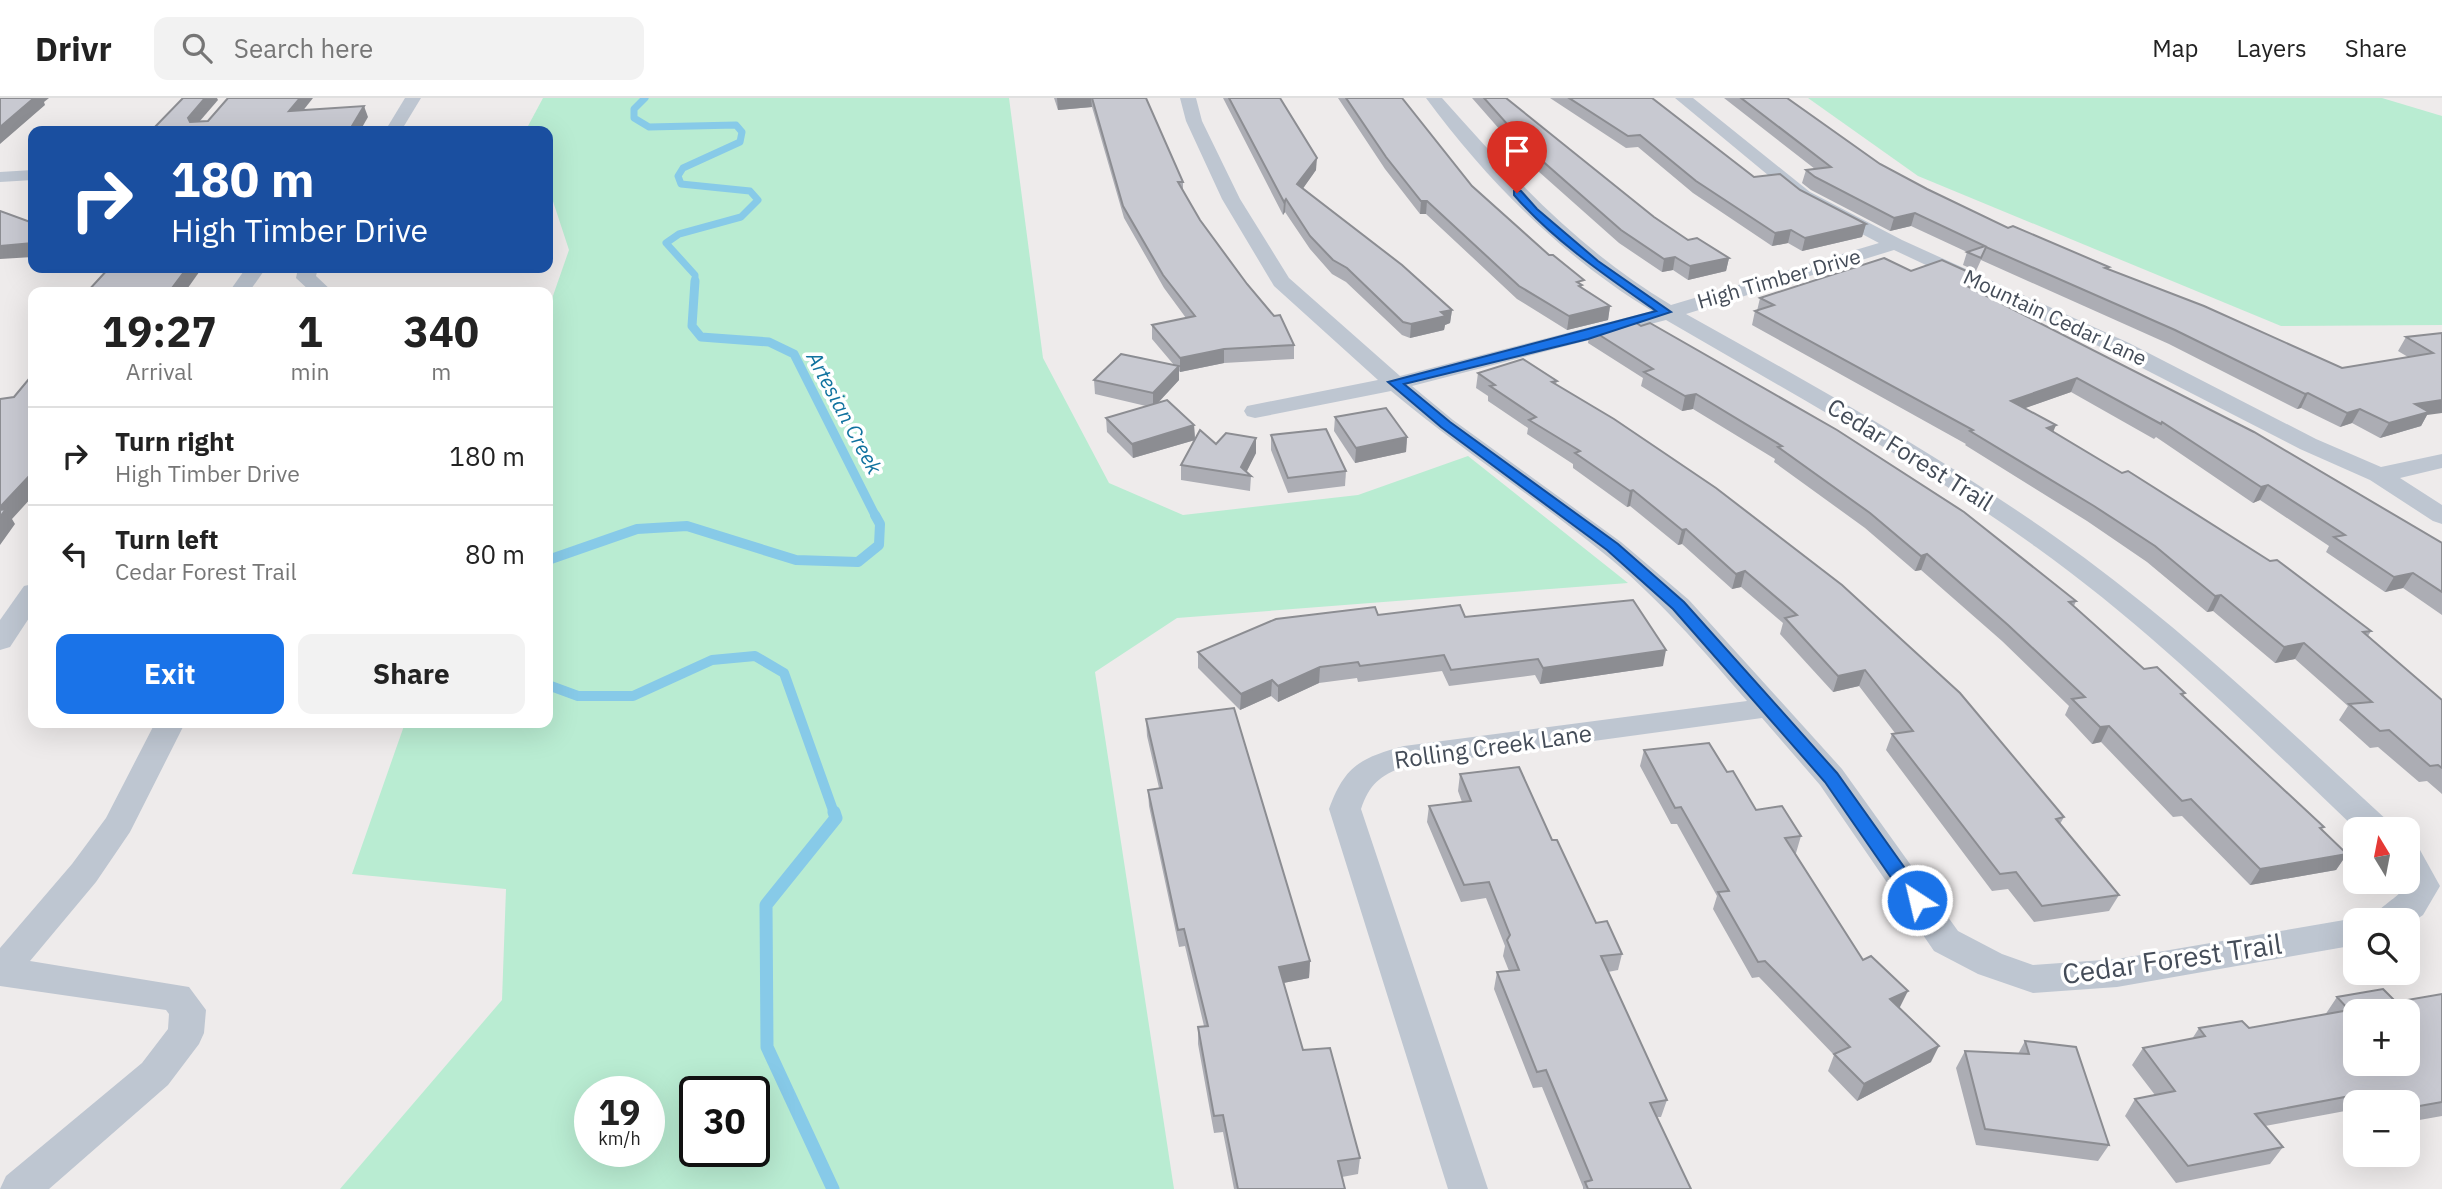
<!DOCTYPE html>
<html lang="en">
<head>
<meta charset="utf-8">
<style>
  :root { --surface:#fff; --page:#f2f2f2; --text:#222; --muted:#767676; --line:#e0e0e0; --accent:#1a73e8 }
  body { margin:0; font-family:"IBM Plex Sans",sans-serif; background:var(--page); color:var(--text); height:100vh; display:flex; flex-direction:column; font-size:26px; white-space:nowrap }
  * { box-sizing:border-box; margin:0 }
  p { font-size:23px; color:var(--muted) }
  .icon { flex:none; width:38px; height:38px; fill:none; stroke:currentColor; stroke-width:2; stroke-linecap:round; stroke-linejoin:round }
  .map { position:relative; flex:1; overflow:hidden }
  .panel { position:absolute; left:28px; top:189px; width:525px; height:441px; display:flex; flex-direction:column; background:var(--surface); border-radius:14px; box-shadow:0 7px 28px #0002 }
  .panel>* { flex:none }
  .guide { position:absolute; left:28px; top:28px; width:525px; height:147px; border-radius:14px; box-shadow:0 7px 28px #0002; background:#1a4fa0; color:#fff; overflow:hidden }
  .needle { width:46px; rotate:350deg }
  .tools { position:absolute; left:2343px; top:719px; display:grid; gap:14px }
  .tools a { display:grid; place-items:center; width:77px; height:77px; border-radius:14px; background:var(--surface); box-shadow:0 7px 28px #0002; font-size:35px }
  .speed { position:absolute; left:574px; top:978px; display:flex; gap:14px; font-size:35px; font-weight:700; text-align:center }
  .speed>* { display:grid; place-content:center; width:91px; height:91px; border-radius:50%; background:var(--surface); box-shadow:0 7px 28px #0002; line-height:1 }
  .speed small { font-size:18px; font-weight:400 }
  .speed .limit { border:4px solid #111; border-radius:10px; background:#fff; color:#111 }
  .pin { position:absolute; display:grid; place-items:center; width:60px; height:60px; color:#fff; margin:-72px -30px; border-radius:50% 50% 50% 0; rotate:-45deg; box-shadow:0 0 7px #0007 }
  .pin .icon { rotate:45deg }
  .me { position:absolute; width:77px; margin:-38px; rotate:325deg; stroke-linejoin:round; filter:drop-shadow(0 0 5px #0008) }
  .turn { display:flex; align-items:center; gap:24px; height:147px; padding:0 28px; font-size:32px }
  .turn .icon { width:91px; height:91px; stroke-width:2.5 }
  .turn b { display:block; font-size:49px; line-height:60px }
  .eta { display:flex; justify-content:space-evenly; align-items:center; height:119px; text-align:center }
  .eta b { font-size:42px; font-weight:700; line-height:49px }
  .cta { display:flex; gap:14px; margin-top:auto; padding:14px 28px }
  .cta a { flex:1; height:80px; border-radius:14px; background:var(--accent); color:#fff; font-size:28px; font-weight:700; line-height:80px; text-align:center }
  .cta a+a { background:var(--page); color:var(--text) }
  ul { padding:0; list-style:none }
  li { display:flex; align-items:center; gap:21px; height:98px; padding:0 28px; border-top:2px solid var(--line) }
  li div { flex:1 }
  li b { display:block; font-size:26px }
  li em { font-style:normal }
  header { display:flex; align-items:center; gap:42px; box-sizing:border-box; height:98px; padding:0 35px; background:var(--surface); border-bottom:2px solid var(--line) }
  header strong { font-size:33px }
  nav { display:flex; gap:38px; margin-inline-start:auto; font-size:24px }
  .search { width:490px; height:63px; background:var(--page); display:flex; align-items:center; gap:18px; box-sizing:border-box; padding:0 24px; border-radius:14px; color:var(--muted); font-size:26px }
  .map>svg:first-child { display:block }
  .green { fill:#b9ecd2; fill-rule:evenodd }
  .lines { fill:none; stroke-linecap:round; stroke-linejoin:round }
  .stream-far3 { stroke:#87cae8; stroke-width:7 }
  .stream-far2 { stroke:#87cae8; stroke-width:9 }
  .stream-far1 { stroke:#87cae8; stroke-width:10 }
  .stream { stroke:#87cae8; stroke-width:13 }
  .street { fill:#bec6d1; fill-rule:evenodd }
  .wall { fill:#acadb4 }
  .shaded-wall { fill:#8c8d92 }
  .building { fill:#c8c9d1; stroke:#8c8d92; stroke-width:2; fill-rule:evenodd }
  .route { fill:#1a73e8; stroke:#114b97; stroke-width:2 }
  .labels { text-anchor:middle; stroke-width:7; stroke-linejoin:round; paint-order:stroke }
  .far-street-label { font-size:21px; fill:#444c58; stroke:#fff }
  .far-water-label { font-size:21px; font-style:italic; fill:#10729f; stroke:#fff }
  .street-label { font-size:24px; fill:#444c58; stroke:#fff }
  .near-street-label { font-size:28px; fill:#444c58; stroke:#fff }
</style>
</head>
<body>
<header>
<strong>Drivr</strong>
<div class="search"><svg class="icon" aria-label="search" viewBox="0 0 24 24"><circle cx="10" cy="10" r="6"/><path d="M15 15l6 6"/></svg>Search here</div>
<nav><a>Map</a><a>Layers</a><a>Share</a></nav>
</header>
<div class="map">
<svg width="2442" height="1091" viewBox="0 0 2442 1091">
  <rect width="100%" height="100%" fill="#eeebeb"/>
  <!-- green -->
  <g class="green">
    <path d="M543,0H1009L1043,260L1109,385L1183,417L1358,397L1468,358L1628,485L1177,520L1095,574L1174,1091H340L502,902L506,791L352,776L405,625H548V212L569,152L548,88V33H530L528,28ZM590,994H649V1054H590ZM695,994H754V1054H695Z"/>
    <path d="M1808,0H2382L2442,18V227L2281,228L1918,78Z"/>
  </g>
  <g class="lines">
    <!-- stream-far3 -->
    <path class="stream-far3" d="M645,0L634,11V20L649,29L736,27L742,34L740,44L683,70L678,78L681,86L750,93L758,102L741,119L679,136L666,145L695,177V185"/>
    <!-- stream-far2 -->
    <path class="stream-far2" d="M695,183L692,228L701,239L769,244L794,256L876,419"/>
    <!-- stream-far1 -->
    <g class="stream-far1">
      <path d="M548,462L637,431L687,428L796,462L858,464L879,447L880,426L875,417"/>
      <path d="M548,587L578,598H633L712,562L755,558L784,575L834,715"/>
    </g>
    <!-- stream -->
    <path class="stream" d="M833,1091L767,949L766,807L836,720L834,714"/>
    <!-- street -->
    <g class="street">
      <path d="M405,0H421L401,33H385Z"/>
      <path d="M1180,0H1196L1202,23L1240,101L1289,180L1400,278L1652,213C1564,160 1487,83 1426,0H1442C1512,79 1580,153 1671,207L1879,145L1798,102L1675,0H1693L1810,94L1902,142L2129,245L2316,341L2381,369L2442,356V370L2400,380L2442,407V426L2433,423L2370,382L2300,351L2113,255L1894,152L1686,216C1811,286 1936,355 2054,438C2174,522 2281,625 2389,724L2394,732H2357C2254,634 2152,532 2036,449C1918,364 1791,295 1666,222L1412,288L1453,322L1621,444L1689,502L1842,671L1958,833L2002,856L2033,867L2117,861L2356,820L2365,822H2356V847L2117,889L2033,895L1978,876L1934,853L1820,687L1762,620L1404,669C1380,677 1369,687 1361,711L1488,1091H1448L1329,711C1345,667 1361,660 1404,648L1747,603C1701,550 1657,498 1602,454C1533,398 1459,350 1391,293L1255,320L1247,318L1244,313L1247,308L1378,282L1274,188L1222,101L1186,23Z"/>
      <path d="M33,72V82L0,84V74Z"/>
      <path d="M246,170H266L249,194H229Z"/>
      <path d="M298,170H318L316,178L333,194H311L296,180Z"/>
      <path d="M33,486V514L10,549L0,552V522L24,488Z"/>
      <path d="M155,625H185L130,734L96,784L30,863L189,889L206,912L204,935L199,946L168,987L49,1091H0L6,1078L142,965L168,931L169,916L166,912L0,888V850L72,766L106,720Z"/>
      <path d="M2408,749L2420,752L2440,788L2423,817L2408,827V822H2372C2379,807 2397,802 2406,787L2404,784H2408Z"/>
    </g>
  </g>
  <!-- wall -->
  <g class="wall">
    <path d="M1054,0H1146L1183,84V93L1200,122L1247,186L1294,247V261L1224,265L1180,274L1179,273V282L1158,305L1194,327L1195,342L1133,360L1107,334L1106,320L1146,308L1095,296L1094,282L1174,267L1152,241V227L1186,220L1164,190L1124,120L1092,9L1058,12Z"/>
    <path d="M1223,0H1280L1316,72L1303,90L1452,212L1450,225L1445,227L1444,232L1410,240L1402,237L1346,184L1332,176L1310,151L1285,114L1283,117Z"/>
    <path d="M1338,0H1402L1472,88L1582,191L1610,208L1608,222L1567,232L1517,201L1426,116H1420L1385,71Z"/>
    <path d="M1472,0H1506L1654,119L1688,142L1729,160L1726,173L1688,182L1673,172L1662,174L1619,145L1529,65Z"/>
    <path d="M1550,0H1652L1754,79L1800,92L1866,126L1862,139L1802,153L1788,145L1772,148L1693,95L1638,49L1626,50Z"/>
    <path d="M1724,0H1787L1880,66L1927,91L2008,130L2109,169L2108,172L2342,270L2408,259L2398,253L2406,239L2442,235L2427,317L2421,328L2380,340L2352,325L2340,329L2301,310L2297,311L2169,246L1981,162L1976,173L1963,167L1967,154L1911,128L1890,133L1811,92L1802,85L1806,72L1815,71Z"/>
    <path d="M1911,173L1969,189L2442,445V517L2403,490L2385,494L2326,454L2329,448L2260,402L2253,405L2156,339L2154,341L2071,294L2025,310L2053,334L2371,533L2368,538L2442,602V696L2427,683L2419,684L2378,649L2370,650L2339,622L2348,608L2295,561L2275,565L2213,513L2207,514L2147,464L2087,423L1965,347L1966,346L1752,227L1755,213H1757L1760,200Z"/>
    <path d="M1590,231L2076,503L2074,508L2144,571L2185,595L2183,597L2347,756L2336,772L2250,787L2182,718L2173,719L2101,644L2092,646L2065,617L2069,608L2002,543L1921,472L1915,473L1865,430L1774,364L1775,361L1693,311L1682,313L1641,288L1643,280L1588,245Z"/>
    <path d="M1478,275L1557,283L1556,286L2064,719L2060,726L2119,797L2109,813L2034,824L2008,791L1992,793L1886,652L1892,636L1895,635L1859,588L1833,594L1780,536L1783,525L1741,489L1732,491L1682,446L1678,447L1630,408L1627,409L1573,370V366L1527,336L1528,330L1488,303V298L1476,290Z"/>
    <path d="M1335,319L1407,339L1406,354L1355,365L1334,333Z"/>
    <path d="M1271,337L1346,373L1345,388L1288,395L1271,352Z"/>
    <path d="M1256,340V355L1246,374L1251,378L1250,393L1181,382V367L1216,346Z"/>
    <path d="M1378,517L1465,519L1663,568L1540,586L1535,577L1449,588L1442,573L1358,584L1357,580L1319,585L1278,604L1271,598L1240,612L1198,570V554Z"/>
    <path d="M1146,621L1310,863L1309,880L1283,885L1303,952L1360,1060L1358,1076L1342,1079L1345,1091H1234L1223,1034L1214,1035L1198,946V929L1204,928L1185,848L1179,849L1149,708L1148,692L1159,690L1147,638Z"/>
    <path d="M1644,652L1727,674L1756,712L1801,738L1796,755H1795L1863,862L1900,909L1899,910L1931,964L1857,1003L1828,973L1834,957L1759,879L1752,880L1713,811L1717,798L1677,726H1671L1640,668Z"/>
    <path d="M1460,676L1552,742L1596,825L1622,856L1618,872L1608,874L1667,1002L1661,1019H1657L1691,1091H1583V1089L1542,989L1533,990L1494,891L1497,874L1509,873L1503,858L1505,848L1486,800L1461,804L1427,724L1429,708L1462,704L1458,693Z"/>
    <path d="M2442,896V1018L2408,1024V1004H2356V1011L2265,1028L2283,1049L2270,1066L2176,1085L2125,1018L2135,1001L2155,997L2132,967L2143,950L2192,941L2199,930H2249L2325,917L2337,899L2396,904Z"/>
    <path d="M2025,943L2109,1047L2098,1063L1976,1047L1956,970L1965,953L2018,956Z"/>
  </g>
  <!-- shaded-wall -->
  <g class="shaded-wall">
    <path d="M34,0H49L44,4L45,7L0,46V29Z"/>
    <path d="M205,0H217L218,2L193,31L188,20Z"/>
    <path d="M300,0H313L294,24L289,13Z"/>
    <path d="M1057,0H1091L1092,9L1058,12Z"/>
    <path d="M364,8L368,19L360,33H349Z"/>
    <path d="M1317,60L1316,72L1297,99V86Z"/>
    <path d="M1286,101L1285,114L1283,117L1284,104Z"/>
    <path d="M1421,103H1427L1426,116H1420Z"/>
    <path d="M1915,115L1911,128L1890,133L1894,120Z"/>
    <path d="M1866,126L1862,139L1802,153L1805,140Z"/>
    <path d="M1791,132L1788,145L1772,148L1775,135Z"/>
    <path d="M33,145V159L0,161V148Z"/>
    <path d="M1675,159L1673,172L1662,174L1664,161Z"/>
    <path d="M1729,160L1726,173L1688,182L1690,168Z"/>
    <path d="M187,170H202L185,194H169Z"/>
    <path d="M1610,208L1608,222L1567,232L1569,218Z"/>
    <path d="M1452,212L1450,225L1445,227L1444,232L1410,240L1411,226L1441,214Z"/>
    <path d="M1224,251V265L1180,274V260Z"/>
    <path d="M1179,268V282L1153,310V295Z"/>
    <path d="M2077,280L2071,294L2006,317L2011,303Z"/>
    <path d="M2308,295L2301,310L2297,311L2305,296Z"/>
    <path d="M1696,296L1693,311L1682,313L1685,298Z"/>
    <path d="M2442,302V315L2427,317L2421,328L2380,340L2389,325L2415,306Z"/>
    <path d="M2360,311L2352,325L2340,329L2347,315Z"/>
    <path d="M1194,327L1195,342L1133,360L1132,346Z"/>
    <path d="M2056,327L2050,342L2047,330Z"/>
    <path d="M1407,339L1406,354L1355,365L1356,350Z"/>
    <path d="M1256,340V355L1245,377L1241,369Z"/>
    <path d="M33,374V398L12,421L15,426L0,447V409Z"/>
    <path d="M2268,387L2260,402L2253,405L2261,389Z"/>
    <path d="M1633,392L1630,408L1627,409L1630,393Z"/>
    <path d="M1686,431L1682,446L1678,447L1682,432Z"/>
    <path d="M1927,456L1921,472L1915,473L1921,458Z"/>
    <path d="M1745,473L1741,489L1732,491L1736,476Z"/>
    <path d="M2413,475L2403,490L2385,494L2394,479Z"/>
    <path d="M2221,497L2213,513L2207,514L2215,498Z"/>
    <path d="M2304,545L2295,561L2275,565L2284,549Z"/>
    <path d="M1666,552L1663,568L1540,586L1543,570Z"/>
    <path d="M1320,569L1319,585L1278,604V588Z"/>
    <path d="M1865,572L1859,588L1833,594L1838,578Z"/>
    <path d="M1272,582L1271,598L1240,612L1241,596Z"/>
    <path d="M2109,628L2101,644L2092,646L2100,629Z"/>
    <path d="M2347,756L2336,772L2250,787L2260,771Z"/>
    <path d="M1310,863L1309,880L1278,886L1279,869Z"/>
    <path d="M1908,893L1900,909L1883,918L1890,901Z"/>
    <path d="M1939,948L1931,964L1857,1003L1864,986Z"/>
  </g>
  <!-- building -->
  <g class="building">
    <path d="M0,0H34L0,29Z"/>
    <path d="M183,0H205L188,20L190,24L208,23L228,0H300L289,13L364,8L349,33H151Z"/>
    <path d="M1092,0H1146L1183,84H1178L1200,122L1247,186L1274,218L1280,217L1294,247L1224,251L1180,260L1152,227L1195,218L1163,177L1123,108Z"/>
    <path d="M1229,0H1280L1317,60L1297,86L1402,167L1452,212L1441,214L1446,218L1411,226L1403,224L1347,170L1333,162L1310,138L1286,101L1284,104Z"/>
    <path d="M1346,0H1402L1472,88L1549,157H1553L1584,182L1577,184L1582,187L1579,188L1610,208L1569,218L1519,188L1427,103H1421L1386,59Z"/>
    <path d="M1484,0H1506L1654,119L1688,142L1697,140L1729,160L1690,168L1675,159L1664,161L1621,132L1531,53Z"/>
    <path d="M1569,0H1652L1754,79L1780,76L1800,92L1866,126L1805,140L1791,132L1775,135L1696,83L1640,37L1628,38Z"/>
    <path d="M1741,0H1787L1880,66L1927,91L2008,130L2013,128L2109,169L2105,170L2204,208L2342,270L2433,255L2406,239L2442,235V302L2415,306L2429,314L2389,325L2360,311L2347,315L2308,295L2305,296L2175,232L1986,149L1981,160L1967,154L1985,148L1915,115L1894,120L1815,79L1806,72L1831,69Z"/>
    <path d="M0,113L33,125V145L0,148Z"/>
    <path d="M1884,160L1911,173L1942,162L1973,176L1967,188L2254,334L2442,445V494L2413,475L2394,479L2334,439L2345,437L2268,387L2261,389L2162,324L2161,326L2077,280L2011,303L2056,327L2047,330L2122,375L2128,373L2270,463L2277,462L2371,533L2363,534L2442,602V670L2438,667L2430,668L2389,632L2380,633L2349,606L2372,604L2304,545L2284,549L2221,497L2215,498L2155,448L2094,408L1970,333L1973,332L1755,213L1774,207L1760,200Z"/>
    <path d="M109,170H187L169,194H87Z"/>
    <path d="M1630,221L1641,228L1650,225L1837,332L1964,414L2076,503L2069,504L2144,571L2157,569L2185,595L2181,596L2324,729L2320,730L2347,756L2260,771L2191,701L2182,703L2109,628L2100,629L2072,601L2085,599L2008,527L1927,456L1921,458L1870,415L1778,349L1782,348L1696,296L1685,298L1644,274L1653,271L1590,231Z"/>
    <path d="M1121,256L1179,268L1153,295L1094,282Z"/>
    <path d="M1523,261L1557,283L1552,284L1614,321L1716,390L1842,487L1960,595L2064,719L2056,721L2119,797L2042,808L2016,774L2000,776L1892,636L1913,633L1865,572L1838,578L1785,520L1797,517L1745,473L1736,476L1686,431L1682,432L1633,392L1630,393L1575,355L1580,353L1529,322L1536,319L1490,288L1495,287L1478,275Z"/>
    <path d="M33,276V374L0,409V301L14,299Z"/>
    <path d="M1167,302L1194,327L1132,346L1106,320Z"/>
    <path d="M1386,310L1407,339L1356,350L1335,319Z"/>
    <path d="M1326,331L1346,373L1288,380L1271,337Z"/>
    <path d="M1200,332L1216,346L1226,335L1256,340L1241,369L1251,378L1181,367Z"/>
    <path d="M6,411L0,419V412Z"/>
    <path d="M1633,502L1666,552L1543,570L1538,561L1451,572L1444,557L1360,568L1358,564L1320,569L1278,588L1272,582L1241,596L1198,554L1276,521L1375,509L1378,517L1460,507L1465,519Z"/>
    <path d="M1234,610L1310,863L1279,869L1303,952L1330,950L1360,1060L1338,1063L1345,1091H1238L1223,1017L1214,1018L1198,929L1208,928L1184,831L1178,832L1148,692L1162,690L1146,621Z"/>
    <path d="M1709,645L1727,674L1733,673L1756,712L1782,708L1801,738L1785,740L1863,862L1871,858L1908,893L1890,901L1939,948L1864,986L1834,956L1850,949L1765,863L1758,864L1718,794L1729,793L1681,709L1675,710L1644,652Z"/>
    <path d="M1519,669L1552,742H1557L1596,825L1607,823L1622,856L1601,858L1667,1002L1650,1005L1691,1091H1588L1585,1084L1592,1082L1546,972L1537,974L1497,874L1519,872L1507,842L1510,837L1489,784L1464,787L1429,708L1471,703L1460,676Z"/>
    <path d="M2383,891L2396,904L2442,896V1004L2408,1010V1004H2386L2376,993L2255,1016L2283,1049L2188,1068L2135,1001L2175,993L2143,950L2205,938L2199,930L2242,923L2249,930L2349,912L2337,899ZM2356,914H2408V966H2356Z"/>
    <path d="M2025,943L2076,949L2109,1047L1985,1031L1965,953L2029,956Z"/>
  </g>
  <!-- route -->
  <path class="route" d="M1514,93H1521L1537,111L1598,163L1671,214L1588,241L1404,286L1450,324L1618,446L1684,504L1837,675L1924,797L1927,802L1924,807H1910L1825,684L1673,511L1607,452L1441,329L1388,284L1656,213C1606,178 1554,143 1514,97Z"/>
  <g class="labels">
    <!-- far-street labels -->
    <g class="far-street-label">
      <text transform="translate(1779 181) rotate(-16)" y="7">High Timber Drive</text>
      <text transform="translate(2055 220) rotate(25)" y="7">Mountain Cedar Lane</text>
    </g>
    <!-- far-water labels -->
    <g class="far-water-label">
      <text transform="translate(844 315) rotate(62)" y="7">Artesian Creek</text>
    </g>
    <!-- street labels -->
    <g class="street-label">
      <text transform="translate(1910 357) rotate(32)" y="8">Cedar Forest Trail</text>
      <text transform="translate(1493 649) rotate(-8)" y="8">Rolling Creek Lane</text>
    </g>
    <!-- near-street labels -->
    <g class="near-street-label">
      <text transform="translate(2172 861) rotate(-8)" y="10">Cedar Forest Trail</text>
    </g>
  </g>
</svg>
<div class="tools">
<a><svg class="needle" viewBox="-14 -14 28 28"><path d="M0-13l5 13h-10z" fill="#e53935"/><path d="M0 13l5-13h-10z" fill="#767676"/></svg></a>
<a><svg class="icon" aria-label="search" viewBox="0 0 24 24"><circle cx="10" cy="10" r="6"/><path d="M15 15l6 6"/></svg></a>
<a>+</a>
<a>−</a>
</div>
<div class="speed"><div>19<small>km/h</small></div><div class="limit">30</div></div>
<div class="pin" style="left:1517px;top:95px;background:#d93025"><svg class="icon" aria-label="arrive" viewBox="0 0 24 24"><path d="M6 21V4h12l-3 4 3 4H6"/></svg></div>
<svg class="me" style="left:1917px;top:802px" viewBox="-20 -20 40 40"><circle r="17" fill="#1a73e8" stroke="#fff" stroke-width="3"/><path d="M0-11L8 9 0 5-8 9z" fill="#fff"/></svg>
<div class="guide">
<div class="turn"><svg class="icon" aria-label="right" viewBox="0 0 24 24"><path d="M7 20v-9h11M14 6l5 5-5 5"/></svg><div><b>180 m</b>High Timber Drive</div></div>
</div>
<section class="panel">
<div class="eta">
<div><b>19:27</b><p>Arrival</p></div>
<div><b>1</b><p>min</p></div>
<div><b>340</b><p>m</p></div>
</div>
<ul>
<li><svg class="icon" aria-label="right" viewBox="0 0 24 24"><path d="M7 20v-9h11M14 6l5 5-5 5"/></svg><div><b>Turn right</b><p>High Timber Drive</p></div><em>180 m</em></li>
<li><svg class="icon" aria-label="left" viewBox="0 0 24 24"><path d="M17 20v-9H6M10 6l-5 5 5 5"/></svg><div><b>Turn left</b><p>Cedar Forest Trail</p></div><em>80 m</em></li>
</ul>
<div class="cta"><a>Exit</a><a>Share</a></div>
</section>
</div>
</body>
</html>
